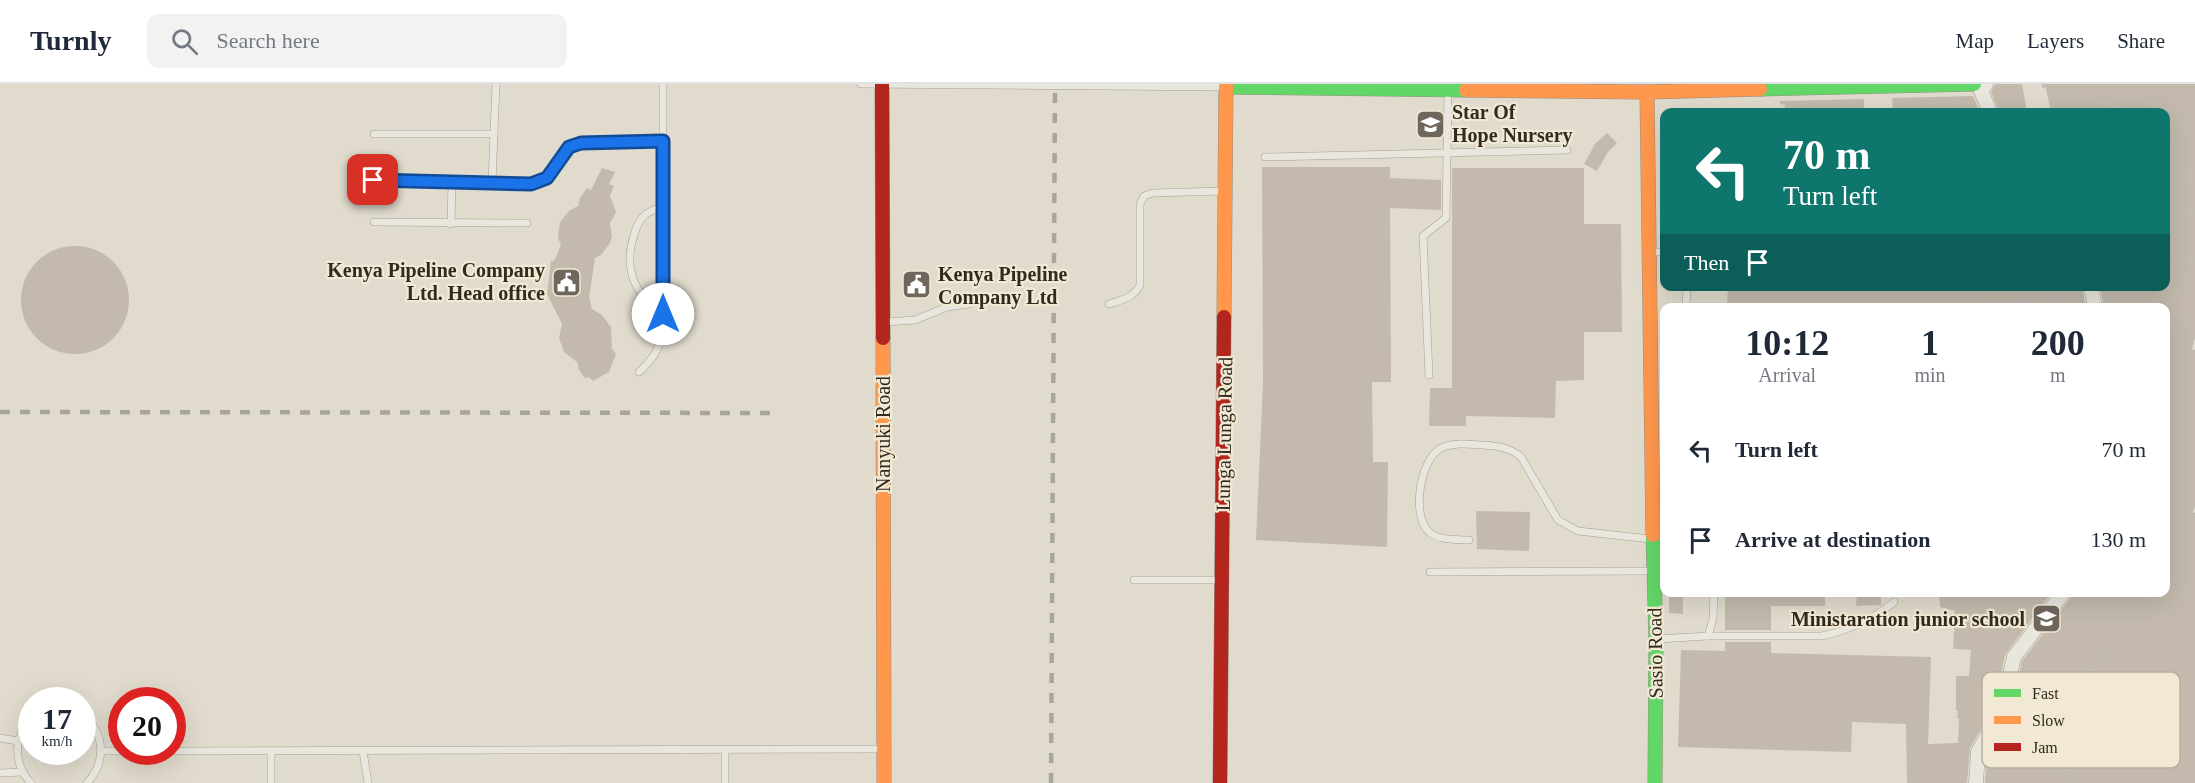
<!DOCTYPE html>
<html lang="en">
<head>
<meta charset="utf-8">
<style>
  :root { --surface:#fff; --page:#f2f2f3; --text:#1f2937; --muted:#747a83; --line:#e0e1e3 }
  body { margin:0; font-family:"Times New Roman",serif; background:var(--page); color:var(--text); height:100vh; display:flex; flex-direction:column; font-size:22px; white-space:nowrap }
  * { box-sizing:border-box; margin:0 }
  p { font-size:20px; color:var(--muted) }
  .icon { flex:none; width:33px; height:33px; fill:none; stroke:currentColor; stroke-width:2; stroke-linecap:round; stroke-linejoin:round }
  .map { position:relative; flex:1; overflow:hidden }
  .side { position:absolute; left:1660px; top:219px; width:510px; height:294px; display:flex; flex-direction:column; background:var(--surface); border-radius:12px; box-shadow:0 6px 24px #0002 }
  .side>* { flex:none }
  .guide { position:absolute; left:1660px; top:24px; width:510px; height:183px; border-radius:12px; box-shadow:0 6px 24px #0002; background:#0f766e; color:#fff; overflow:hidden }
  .speed { position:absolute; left:18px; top:603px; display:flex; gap:12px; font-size:30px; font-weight:700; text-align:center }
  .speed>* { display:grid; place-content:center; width:78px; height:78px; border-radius:50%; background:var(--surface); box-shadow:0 6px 24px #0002; line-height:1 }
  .speed small { font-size:15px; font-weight:400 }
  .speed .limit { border:9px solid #d22; background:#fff; color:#111 }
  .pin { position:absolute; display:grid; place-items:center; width:51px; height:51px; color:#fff; margin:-26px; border-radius:12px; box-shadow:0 3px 9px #0006 }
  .me { position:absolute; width:66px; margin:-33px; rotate:0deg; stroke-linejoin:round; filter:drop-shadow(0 0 4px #0008) }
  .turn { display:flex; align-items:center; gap:21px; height:126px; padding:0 24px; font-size:27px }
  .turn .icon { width:78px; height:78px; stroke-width:2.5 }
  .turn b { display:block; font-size:42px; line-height:51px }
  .then { display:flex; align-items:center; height:57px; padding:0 24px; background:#0003; gap:12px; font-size:22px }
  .eta { display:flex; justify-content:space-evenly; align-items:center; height:102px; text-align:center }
  .eta b { font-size:36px; font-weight:700; line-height:42px }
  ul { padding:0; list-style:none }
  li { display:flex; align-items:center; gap:18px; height:90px; padding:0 24px }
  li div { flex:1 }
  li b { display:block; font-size:22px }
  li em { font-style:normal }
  header { display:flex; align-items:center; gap:36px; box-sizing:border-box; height:84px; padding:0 30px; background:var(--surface); border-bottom:2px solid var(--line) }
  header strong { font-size:28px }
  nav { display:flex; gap:33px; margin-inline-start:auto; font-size:21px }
  .search { width:420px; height:54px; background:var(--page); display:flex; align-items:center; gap:15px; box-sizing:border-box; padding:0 21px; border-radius:12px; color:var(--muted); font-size:22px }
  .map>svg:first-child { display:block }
  .building { fill:#c3baad }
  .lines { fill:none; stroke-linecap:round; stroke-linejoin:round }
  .lane-casing { stroke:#a5a095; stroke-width:8 }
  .street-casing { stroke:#a5a095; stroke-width:15 }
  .fast-casing { stroke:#959085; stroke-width:15 }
  .slow-casing { stroke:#959085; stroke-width:15 }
  .jam-casing { stroke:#959085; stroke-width:15 }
  .path { stroke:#c1bdb4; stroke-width:3; stroke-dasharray:4.5 3; stroke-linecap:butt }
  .lane { stroke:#e8e6dd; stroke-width:7 }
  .street { stroke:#e8e6dd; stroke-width:14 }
  .fast { stroke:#63d668; stroke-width:14 }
  .slow { stroke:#ff974d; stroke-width:14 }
  .jam { stroke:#b3261e; stroke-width:14 }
  .rail { stroke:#a8a59d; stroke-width:4.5; stroke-dasharray:10 10; stroke-linecap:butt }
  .route-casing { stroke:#114b97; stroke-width:15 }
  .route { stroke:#1a73e8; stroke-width:10 }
  .labels { text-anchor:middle; stroke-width:4.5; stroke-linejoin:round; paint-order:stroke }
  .poi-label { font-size:20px; font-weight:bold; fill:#32291f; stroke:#f1e9d3; text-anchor:start }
  .street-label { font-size:20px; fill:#32291f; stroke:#f1e9d3 }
  .key { fill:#f1e9d3; stroke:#b8af9d; stroke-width:1.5 }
  .key-label { font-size:16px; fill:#32291f }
</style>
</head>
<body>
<header>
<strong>Turnly</strong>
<div class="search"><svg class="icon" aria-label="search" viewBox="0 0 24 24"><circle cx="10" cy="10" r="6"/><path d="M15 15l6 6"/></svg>Search here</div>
<nav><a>Map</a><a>Layers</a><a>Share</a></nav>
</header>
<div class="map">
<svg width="2195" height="699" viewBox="0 0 2195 699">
  <rect width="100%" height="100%" fill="#e0dbcc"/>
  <!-- building -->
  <g class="building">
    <path d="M1995,0H2022L2027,28H1999L1991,8Z"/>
    <path d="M2045,0H2195V254L2192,265L2195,266V423L2193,428L2195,429V699H1985L1987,671L2011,627L2022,577L2071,513L2073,508H2166V224H2104L2100,203L2166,202V28H2051Z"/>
    <path d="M1973,12L1980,28H1893L1892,14Z"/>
    <path d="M1864,15V28L1826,27L1793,28L1784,27L1785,21L1780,20V17Z"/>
    <path d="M1607,49L1617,59L1608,68L1597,87L1584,80L1595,60Z"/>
    <path d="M1262,83H1390V94L1441,96V126L1390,124L1391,298H1372L1373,378H1388L1387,463L1256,456L1263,299Z"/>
    <path d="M602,84L615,88L609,100L614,102L610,112L616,128L610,139L612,152L610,159L601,171L595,174L589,214L592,225L602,231L611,243L612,265L616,270L609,288L593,297L589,293L585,294L579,286L577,278L564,268L559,254L562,240L547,210L551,177H554L561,161L558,154L560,138L570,126L578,122L580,114L587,104L591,106Z"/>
    <path d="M1452,84H1584V140H1621L1622,248H1584V296L1556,297L1555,334L1466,332V342H1429L1430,304H1452Z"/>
    <circle cx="75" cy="216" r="54"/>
    <path d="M1728,202H2008V204L2082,203L2086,224H1727Z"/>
    <path d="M1476,427L1530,428L1529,467L1477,465Z"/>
    <path d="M1669,508H1683V530L1669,529Z"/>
    <path d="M1725,508H1825V522H1771V546H1725Z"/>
    <path d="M1857,508H1881V521L1856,522Z"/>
    <path d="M1939,508H2052L2005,571L1994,622L1970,664L1967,699H1907L1906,640L1852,638L1851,668L1678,663L1681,566L1725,567V558H1771V569L1931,573L1928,660L1958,659L1959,635L1957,634L1958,627H1956V592H1969L1971,566L1953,565L1955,527L1940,523Z"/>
  </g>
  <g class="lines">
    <defs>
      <g id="lane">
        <path d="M861,0L1224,3"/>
        <path d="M374,50H494"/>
        <path d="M1265,73L1567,66"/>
        <path d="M373,96L492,98L496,0"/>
        <path d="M492,98C509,99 530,103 545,95C560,87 556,67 581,59L663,56"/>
        <path d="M663,122C657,125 650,127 645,131C639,136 636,144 634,151C623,185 634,210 663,230"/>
        <path d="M374,138L527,139"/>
        <path d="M451,140L452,97"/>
        <path d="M1650,168H1665"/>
        <path d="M1109,220C1121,216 1134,214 1140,201V120L1144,112L1153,109L1222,107"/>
        <path d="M1686,224L1687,202"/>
        <path d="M886,238L915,236L947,223L968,220"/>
        <path d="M639,288C653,275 659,266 663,248V0"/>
        <path d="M1429,291L1423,152L1446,134L1448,8"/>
        <path d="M1469,456C1456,455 1440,457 1429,448C1411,432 1420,375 1441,364C1454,358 1469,360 1482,361C1498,362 1509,363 1521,373L1558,436L1578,447L1650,455"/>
        <path d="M1430,488L1650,487"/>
        <path d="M1134,496H1220"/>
        <path d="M1708,552L1713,535L1714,508"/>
        <path d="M1658,555L1708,552H1822C1850,546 1872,536 1894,518"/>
        <path d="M82,632C106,648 106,679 87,699"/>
        <path d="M0,654L18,657"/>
        <path d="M102,667H122"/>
        <path d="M172,667L881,665"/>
        <path d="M363,667L368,699"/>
        <path d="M271,668V699"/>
        <path d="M0,689L22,688"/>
        <path d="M31,699C14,681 12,653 32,635"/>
        <path d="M725,699V666"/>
      </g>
      <g id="street">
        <path d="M1986,0L1981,7L1990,28"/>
        <path d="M2091,202L2095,224"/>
        <path d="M1976,699L1978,668L2002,625L2014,573L2064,508"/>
      </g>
      <g id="fast">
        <path d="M1227,3L1466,6"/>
        <path d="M1760,5L1974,0"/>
        <path d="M1653,451L1656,555L1655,699"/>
      </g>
      <g id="slow">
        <path d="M1466,6L1647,8L1760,5"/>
        <path d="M1647,8L1653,451"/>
        <path d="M1224,233L1226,0"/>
        <path d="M883,254L884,699"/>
      </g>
      <g id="jam">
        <path d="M882,0L883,254"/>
        <path d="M1220,699L1224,233"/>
      </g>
    </defs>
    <!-- lane casing -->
    <use href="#lane" class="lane-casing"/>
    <!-- street casing -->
    <use href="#street" class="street-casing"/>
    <!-- fast casing -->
    <use href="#fast" class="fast-casing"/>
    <!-- slow casing -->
    <use href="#slow" class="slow-casing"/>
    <!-- jam casing -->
    <use href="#jam" class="jam-casing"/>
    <!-- path -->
    <g class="path">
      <path d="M2043,0L2045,6C2074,10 2101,20 2130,26V28"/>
      <path d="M2166,51V62"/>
      <path d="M2166,86L2195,93"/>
      <path d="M2166,124L2195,126"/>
      <path d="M2166,173L2195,178"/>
      <path d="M2050,202L2051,216L2067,215L2074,211V202"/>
      <path d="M1989,220L2030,218L2029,202"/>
      <path d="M2072,699L2073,687L2061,685L2076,599L2079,600L2082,581L2096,583L2099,564"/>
    </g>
    <!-- lane -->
    <use href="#lane" class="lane"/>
    <!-- street -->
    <use href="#street" class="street"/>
    <!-- fast -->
    <use href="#fast" class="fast"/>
    <!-- slow -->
    <use href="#slow" class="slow"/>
    <!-- jam -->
    <use href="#jam" class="jam"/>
    <!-- rail -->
    <g class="rail">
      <path d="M0,328L780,329"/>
      <path d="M1051,699L1055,0"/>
    </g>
  </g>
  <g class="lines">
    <defs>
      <path id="route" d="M373,96L531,100L547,94L569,63L581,59L663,57V230"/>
    </defs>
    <!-- route casing -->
    <use href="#route" class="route-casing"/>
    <!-- route -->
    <use href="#route" class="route"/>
  </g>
  <!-- icons -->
  <defs>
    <symbol id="school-square" viewBox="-11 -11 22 22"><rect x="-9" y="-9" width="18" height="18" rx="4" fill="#6f675c" stroke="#f1e9d3"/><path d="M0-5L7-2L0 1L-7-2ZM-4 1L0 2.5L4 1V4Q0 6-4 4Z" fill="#fff"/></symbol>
    <symbol id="civic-square" viewBox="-11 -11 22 22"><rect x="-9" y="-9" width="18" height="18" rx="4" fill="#6f675c" stroke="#f1e9d3"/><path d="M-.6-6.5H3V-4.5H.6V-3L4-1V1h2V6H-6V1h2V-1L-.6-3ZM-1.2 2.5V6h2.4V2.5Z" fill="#fff"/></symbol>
  </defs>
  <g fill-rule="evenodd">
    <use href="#school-square" x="1414" y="24" width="33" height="33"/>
    <use href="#civic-square" x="550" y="182" width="33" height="33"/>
    <use href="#civic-square" x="900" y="184" width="33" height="33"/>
    <use href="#school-square" x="2030" y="518" width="33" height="33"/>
  </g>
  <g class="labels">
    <!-- poi labels -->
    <g class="poi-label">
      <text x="1452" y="35">Star Of<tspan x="1452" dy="23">Hope Nursery</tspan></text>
      <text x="545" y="193" text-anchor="end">Kenya Pipeline Company<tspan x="545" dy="23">Ltd. Head office</tspan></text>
      <text x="938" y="197">Kenya Pipeline<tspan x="938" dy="23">Company Ltd</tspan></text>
      <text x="2025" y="542" text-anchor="end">Ministaration junior school</text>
    </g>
    <!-- street labels -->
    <g class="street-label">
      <text transform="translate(883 350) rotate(-90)" y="7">Nanyuki Road</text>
      <text transform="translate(1224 350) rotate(-89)" y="7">Lunga Lunga Road</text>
      <text transform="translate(1655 569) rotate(-91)" y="7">Sasio Road</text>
    </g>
  </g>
  <!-- legend -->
  <rect x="1982" y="588" width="198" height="96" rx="9" class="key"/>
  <rect x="1994" y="605" width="27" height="8" fill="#63d668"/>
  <rect x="1994" y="632" width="27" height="8" fill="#ff974d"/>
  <rect x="1994" y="659" width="27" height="8" fill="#b3261e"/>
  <g class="key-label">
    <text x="2032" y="615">Fast</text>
    <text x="2032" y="642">Slow</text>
    <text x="2032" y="669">Jam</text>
  </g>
</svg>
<div class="speed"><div>17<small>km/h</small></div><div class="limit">20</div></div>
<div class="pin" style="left:373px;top:96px;background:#d93025"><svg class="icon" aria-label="arrive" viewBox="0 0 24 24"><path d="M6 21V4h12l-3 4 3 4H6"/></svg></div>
<svg class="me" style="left:663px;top:230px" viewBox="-20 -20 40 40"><circle r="19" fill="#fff"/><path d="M0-13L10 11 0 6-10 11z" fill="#1a73e8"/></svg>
<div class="guide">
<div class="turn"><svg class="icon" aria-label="left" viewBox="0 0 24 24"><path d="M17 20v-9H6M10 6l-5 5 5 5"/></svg><div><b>70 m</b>Turn left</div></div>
<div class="then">Then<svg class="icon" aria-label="arrive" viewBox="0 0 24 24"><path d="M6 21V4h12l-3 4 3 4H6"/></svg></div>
</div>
<section class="side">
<div class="eta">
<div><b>10:12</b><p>Arrival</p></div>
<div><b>1</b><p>min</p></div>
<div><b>200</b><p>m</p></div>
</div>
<ul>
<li><svg class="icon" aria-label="left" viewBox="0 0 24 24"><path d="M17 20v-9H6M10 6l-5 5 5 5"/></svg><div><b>Turn left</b></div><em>70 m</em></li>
<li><svg class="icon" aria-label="arrive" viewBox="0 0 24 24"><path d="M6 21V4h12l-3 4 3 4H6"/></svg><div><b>Arrive at destination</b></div><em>130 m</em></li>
</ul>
</section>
</div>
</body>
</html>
